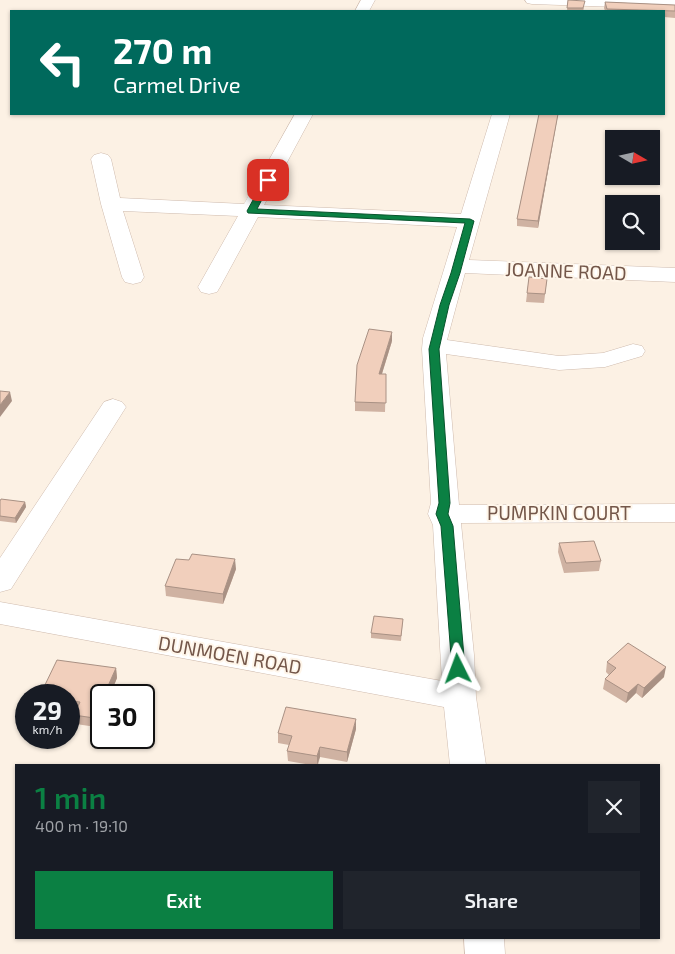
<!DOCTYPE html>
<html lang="en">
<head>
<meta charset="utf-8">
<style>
  :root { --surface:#171b24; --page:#20242c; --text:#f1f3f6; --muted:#9ea1a6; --accent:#0b8043 }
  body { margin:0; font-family:"Exo 2",sans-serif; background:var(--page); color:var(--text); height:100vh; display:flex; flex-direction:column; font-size:19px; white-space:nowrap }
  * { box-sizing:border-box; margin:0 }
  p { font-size:16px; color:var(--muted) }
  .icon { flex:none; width:28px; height:28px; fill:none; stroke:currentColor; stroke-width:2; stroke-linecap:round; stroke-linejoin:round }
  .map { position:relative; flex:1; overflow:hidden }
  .panel { position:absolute; left:15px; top:764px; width:645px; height:175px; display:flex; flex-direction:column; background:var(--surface); border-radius:0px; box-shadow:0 1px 4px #0004 }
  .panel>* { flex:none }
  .top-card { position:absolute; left:10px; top:10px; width:655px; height:105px; border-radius:0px; box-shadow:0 1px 4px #0004; background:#00695c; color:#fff; overflow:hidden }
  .needle { width:32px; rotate:99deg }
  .fabs { position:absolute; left:605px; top:130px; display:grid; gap:10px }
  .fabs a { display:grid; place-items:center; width:55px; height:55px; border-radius:0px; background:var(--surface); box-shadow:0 1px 4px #0004; font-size:25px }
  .speed { position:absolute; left:15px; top:684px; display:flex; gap:10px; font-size:25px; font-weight:700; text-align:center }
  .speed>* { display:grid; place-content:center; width:65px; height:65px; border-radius:50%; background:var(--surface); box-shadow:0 1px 4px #0004; line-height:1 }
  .speed small { font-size:12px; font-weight:400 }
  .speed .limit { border:2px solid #111; border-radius:8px; background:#fff; color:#111 }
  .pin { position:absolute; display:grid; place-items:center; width:42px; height:42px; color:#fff; margin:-21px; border-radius:10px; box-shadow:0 2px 8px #0006 }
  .me { position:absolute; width:55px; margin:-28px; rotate:357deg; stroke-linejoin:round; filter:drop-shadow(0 0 4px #0008) }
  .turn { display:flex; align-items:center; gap:18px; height:105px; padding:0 20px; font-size:22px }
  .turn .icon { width:65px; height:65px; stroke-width:2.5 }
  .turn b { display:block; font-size:35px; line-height:42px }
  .round { display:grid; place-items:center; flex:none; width:52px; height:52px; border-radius:0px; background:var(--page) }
  .summary { display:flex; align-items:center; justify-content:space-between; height:85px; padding:0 20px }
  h1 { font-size:30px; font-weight:600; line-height:38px; color:var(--accent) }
  .button { display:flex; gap:10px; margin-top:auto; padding:10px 20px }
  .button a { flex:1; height:58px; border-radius:0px; background:var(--accent); color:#fff; font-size:20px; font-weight:600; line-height:58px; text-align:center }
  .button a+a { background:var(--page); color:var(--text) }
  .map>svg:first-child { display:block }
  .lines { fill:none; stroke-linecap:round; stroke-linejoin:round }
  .minor-casing { stroke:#cfbbae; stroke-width:1 }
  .minor { fill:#fff; fill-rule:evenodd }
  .wall { fill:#cfb2a2 }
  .shaded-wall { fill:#a99184 }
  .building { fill:#f1cfbc; stroke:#a99184 }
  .route { fill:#0b8043; stroke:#07532c }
  .labels { text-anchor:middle; stroke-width:4; stroke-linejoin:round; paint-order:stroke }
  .street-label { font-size:19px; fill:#74574a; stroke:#fff6ea }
</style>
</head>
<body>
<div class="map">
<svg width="675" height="954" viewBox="0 0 675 954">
  <rect width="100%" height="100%" fill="#fcf1e4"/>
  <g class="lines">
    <defs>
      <g id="minor">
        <path d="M361,0H375L369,11H355Z"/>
        <path d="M525,0H675V9L532,4L527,3Z"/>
        <path d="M295,114H313L264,205L461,214L492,114H510L469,260L675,268V282L465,273L447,340L559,356L603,353L633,344L642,346L645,351L642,356L605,367L559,370L446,354L459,505L675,504V522L461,523L474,655L476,697L486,765H450L444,707L0,624V602L442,681L433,525L428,514L431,503L422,349L423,338L457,227L258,217L220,287L217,292L209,294L201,292L198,287L238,216L123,211L144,277L141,282L133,284L125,282L122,277L101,204L91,159L94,155L101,153L108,155L111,159L120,198L244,204Z"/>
        <path d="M113,399L122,402L126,407L11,589L0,592V558L104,402Z"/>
        <path d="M464,938H504L505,954H465Z"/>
      </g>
    </defs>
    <!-- minor casing -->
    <use href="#minor" class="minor-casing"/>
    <!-- minor -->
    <use href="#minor" class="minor"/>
  </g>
  <!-- wall -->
  <g class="wall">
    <path d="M568,0L584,8L583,11H567Z"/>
    <path d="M605,2L675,5V18L664,17V11H605L604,8Z"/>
    <path d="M539,114H558L538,228L517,226V219Z"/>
    <path d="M529,277L547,279L544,303L526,302Z"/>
    <path d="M392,341L382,374H386L385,412L355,411V402Z"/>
    <path d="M0,501L25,502L26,507L16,523L0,521Z"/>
    <path d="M559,543L601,561L599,571L564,573L558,552Z"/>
    <path d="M236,569L223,604L166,596L165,586Z"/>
    <path d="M403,619L401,641L371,638V633Z"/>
    <path d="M607,662L664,677L642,698L636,693L626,703L603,689L605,679L609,675L606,672Z"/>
    <path d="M116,668L117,678L96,727L76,724L74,715L76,711L69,710V695H44L43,689Z"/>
    <path d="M356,729L347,762L320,757L318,765H311L288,761L287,751L289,745L278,743V733Z"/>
  </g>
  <!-- shaded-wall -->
  <g class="shaded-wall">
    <path d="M558,114L538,228V221Z"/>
    <path d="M392,332V341L379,383V374Z"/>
    <path d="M10,392L12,401L0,417V405Z"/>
    <path d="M25,502L26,507L16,523L15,518Z"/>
    <path d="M235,559L236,569L223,604V594Z"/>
    <path d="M666,667L664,677L642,698L644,688Z"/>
    <path d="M116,668L117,678L110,695H104Z"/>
    <path d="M638,684L636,693L626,703L628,693Z"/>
    <path d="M101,702V715L96,727L94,718Z"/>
    <path d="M356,719V729L347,762V752Z"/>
    <path d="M320,747V757L317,765V756Z"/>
  </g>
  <!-- building -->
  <g class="building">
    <path d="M568,0L585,1L583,8H567Z"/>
    <path d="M605,2L675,5V11L607,9Z"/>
    <path d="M539,114H558L538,221L517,219Z"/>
    <path d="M529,277L547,279L545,294L527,293Z"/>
    <path d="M369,329L392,332L379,374H386V403L355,402L357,365Z"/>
    <path d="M0,391L10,392L0,405Z"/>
    <path d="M1,499L25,502L15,518L0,516V501Z"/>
    <path d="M594,541L601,561L566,563L559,543Z"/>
    <path d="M192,554L235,559L223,594L165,586L176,559L189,560Z"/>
    <path d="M374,616L403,619L401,636L371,633Z"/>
    <path d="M628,643L666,667L644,688L638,684L628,693L605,679L616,668L607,662Z"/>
    <path d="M57,660L116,668L104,695H101V702L94,718L74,715L80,702L69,701V695H57L59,691L43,689Z"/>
    <path d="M286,707L356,719L347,752L320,747L317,756L287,751L292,736L278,733Z"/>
  </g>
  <!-- route -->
  <path class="route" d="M268,178L272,180L257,209L470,219L474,221L460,273L449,305L439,349L450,503L448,514L453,526L465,669L463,673H454L452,669L441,526L436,514L439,503L429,349L440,305L451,273L465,223L248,213L247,211L264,180Z"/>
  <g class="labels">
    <!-- street labels -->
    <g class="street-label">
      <text transform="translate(566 271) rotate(2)" y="7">JOANNE ROAD</text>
      <text x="559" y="520">PUMPKIN COURT</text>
      <text transform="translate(230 655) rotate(10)" y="7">DUNMOEN ROAD</text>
    </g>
  </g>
</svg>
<div class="fabs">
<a><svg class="needle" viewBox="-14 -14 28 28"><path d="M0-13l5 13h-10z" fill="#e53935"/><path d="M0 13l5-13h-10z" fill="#9ea1a6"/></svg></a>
<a><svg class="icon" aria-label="search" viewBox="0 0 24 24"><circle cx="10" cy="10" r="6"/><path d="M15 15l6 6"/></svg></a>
</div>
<div class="speed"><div>29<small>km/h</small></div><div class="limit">30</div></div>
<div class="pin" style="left:268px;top:180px;background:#d93025"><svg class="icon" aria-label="arrive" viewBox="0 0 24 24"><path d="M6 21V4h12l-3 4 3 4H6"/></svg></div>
<svg class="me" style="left:458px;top:669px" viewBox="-20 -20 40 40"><path d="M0-17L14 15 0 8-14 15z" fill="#0b8043" stroke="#fff" stroke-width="4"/></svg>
<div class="top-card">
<div class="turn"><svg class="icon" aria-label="left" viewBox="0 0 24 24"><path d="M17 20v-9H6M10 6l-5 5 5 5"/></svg><div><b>270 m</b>Carmel Drive</div></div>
</div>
<section class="panel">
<div class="summary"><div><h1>1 min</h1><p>400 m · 19:10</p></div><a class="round"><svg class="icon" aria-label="close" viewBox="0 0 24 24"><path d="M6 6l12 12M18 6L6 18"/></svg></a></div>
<div class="button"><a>Exit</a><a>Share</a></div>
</section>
</div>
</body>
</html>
